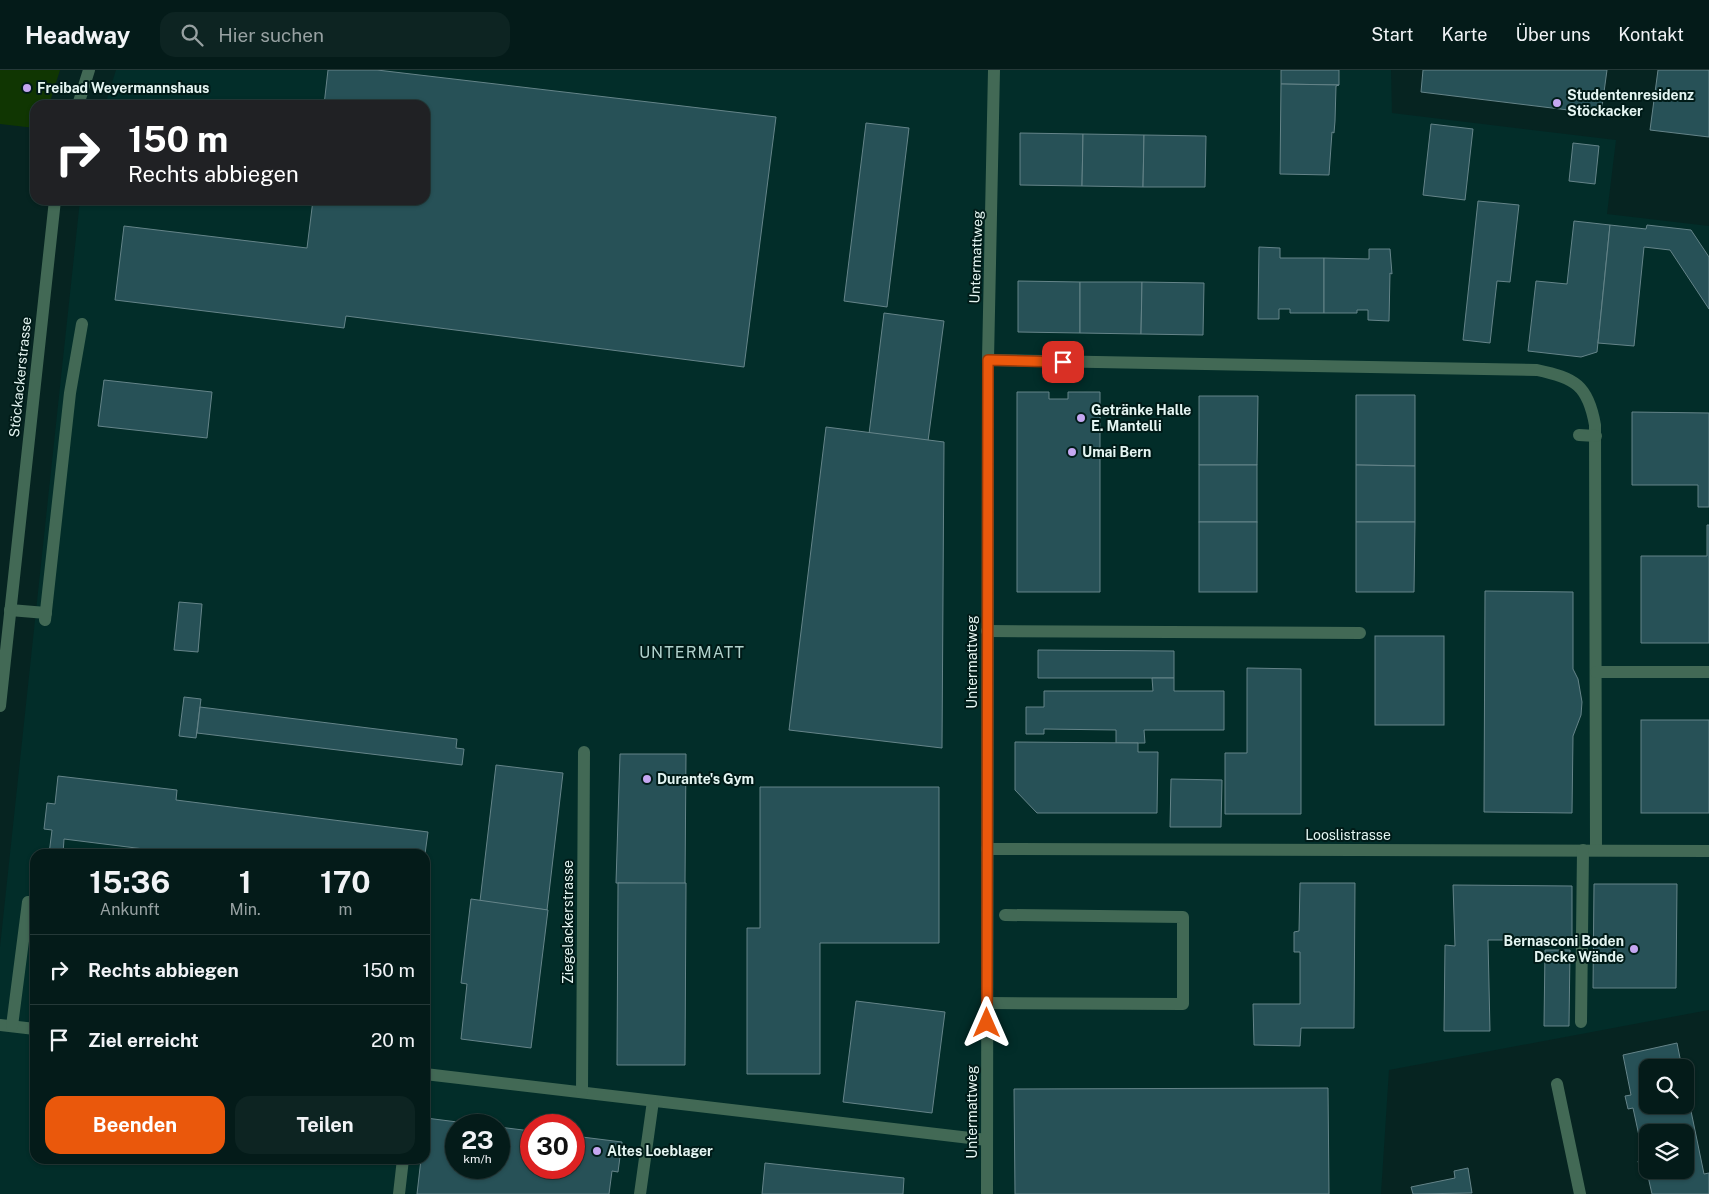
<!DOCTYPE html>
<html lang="de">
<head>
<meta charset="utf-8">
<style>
  :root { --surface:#041b19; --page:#0d2422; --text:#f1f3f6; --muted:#97a1a2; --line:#253938; --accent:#ea580c }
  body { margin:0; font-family:"Public Sans",sans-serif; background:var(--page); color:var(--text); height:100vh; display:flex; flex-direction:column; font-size:19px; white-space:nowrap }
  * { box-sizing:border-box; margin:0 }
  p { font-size:16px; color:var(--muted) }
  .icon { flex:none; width:28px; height:28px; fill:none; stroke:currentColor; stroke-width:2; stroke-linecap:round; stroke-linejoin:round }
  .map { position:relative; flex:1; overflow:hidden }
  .side { position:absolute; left:30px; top:779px; width:400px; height:315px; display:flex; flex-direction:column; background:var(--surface); border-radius:15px; box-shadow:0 1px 4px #0004,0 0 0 1px var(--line) }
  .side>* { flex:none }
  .hud { position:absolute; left:30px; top:30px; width:400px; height:105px; border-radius:15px; box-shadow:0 1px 4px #0004,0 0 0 1px var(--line); background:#202124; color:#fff; overflow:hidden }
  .tools { position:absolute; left:1639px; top:989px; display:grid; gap:10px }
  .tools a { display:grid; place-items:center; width:55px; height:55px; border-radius:10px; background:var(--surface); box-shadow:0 1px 4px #0004,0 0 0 1px var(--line); font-size:25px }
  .speed { position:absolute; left:445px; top:1044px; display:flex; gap:10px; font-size:25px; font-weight:700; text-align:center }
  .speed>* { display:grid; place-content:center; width:65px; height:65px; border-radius:50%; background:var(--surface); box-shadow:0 1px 4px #0004,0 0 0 1px var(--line); line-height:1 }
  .speed small { font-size:12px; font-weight:400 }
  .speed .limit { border:8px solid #d22; background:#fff; color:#111 }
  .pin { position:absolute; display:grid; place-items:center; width:42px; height:42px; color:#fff; margin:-21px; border-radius:10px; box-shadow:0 2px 8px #0006 }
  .me { position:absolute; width:55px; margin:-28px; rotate:0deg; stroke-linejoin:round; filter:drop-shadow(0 0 4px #0008) }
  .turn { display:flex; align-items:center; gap:18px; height:105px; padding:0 15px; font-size:22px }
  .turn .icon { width:65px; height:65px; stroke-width:2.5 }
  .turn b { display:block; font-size:35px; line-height:42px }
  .eta { display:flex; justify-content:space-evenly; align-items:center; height:85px; text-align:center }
  .eta b { font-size:30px; font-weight:700; line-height:35px }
  .cta { display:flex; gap:10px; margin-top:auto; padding:10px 15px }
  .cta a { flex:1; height:58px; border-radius:15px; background:var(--accent); color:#fff; font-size:20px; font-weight:700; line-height:58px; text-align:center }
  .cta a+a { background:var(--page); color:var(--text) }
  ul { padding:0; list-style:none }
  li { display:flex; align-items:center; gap:15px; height:70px; padding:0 15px; border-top:1px solid var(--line) }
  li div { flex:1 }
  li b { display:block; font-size:19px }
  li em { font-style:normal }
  header { display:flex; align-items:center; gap:30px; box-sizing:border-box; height:70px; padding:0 25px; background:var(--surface); border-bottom:1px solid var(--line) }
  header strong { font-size:24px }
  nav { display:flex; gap:28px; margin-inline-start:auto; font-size:18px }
  .search { width:350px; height:45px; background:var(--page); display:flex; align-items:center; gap:12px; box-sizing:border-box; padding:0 18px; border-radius:15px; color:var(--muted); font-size:19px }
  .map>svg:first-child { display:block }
  .built { fill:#022d29; fill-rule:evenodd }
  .green { fill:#103602 }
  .building { fill:#275157; stroke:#658489; fill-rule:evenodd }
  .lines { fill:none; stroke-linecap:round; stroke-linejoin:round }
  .minor { stroke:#426955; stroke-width:12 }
  .route-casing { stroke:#983908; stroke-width:12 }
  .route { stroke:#ea580c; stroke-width:9 }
  .poi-dot { fill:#c5a7f1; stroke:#001b18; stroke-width:2 }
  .labels { text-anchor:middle; stroke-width:4; stroke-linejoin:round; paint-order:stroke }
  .poi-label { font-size:14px; font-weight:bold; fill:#e4f5f2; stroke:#001b18; text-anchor:start }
  .street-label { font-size:14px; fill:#e4f5f2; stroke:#001b18 }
  .quarter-label { font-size:16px; letter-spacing:1px; fill:#b1d2cd; stroke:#001b18 }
</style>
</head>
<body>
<header>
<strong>Headway</strong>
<div class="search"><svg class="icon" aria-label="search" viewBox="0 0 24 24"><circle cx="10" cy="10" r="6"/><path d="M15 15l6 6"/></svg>Hier suchen</div>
<nav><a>Start</a><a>Karte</a><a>Über uns</a><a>Kontakt</a></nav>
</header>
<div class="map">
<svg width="1709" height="1124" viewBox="0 0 1709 1124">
  <rect width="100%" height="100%" fill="#062421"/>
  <!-- built -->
  <path class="built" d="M116,0H1391L1392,43L1616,70L1607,144L1709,156V940L1389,1000L1381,1124H0V877L80,130H425V35H105ZM35,784H425V1089H35ZM456,1055H499V1098H456ZM531,1055H574V1098H531Z"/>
  <!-- green -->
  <path class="green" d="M0,0H60L49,35H35V58L0,54Z"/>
  <!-- building -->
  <g class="building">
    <path d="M328,0H377L776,47L744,297L346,246L344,258L115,230L124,156L307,178L313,130H425V35H324Z"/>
    <path d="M1281,0H1339V15L1281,14Z"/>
    <path d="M1423,0H1607L1601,44L1421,22Z"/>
    <path d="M1658,0H1709V67L1650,60Z"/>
    <path d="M1281,14L1339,15L1336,16L1335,51L1334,63L1332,62L1329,105L1280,104Z"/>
    <path d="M866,53L909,58L887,237L844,231Z"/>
    <path d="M1431,54L1473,59L1465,130L1423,125Z"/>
    <path d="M1020,63L1083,64L1082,116L1020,115Z"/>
    <path d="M1083,64L1144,65L1143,117L1082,116Z"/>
    <path d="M1144,65L1206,66L1205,117H1143Z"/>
    <path d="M1573,73L1599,76L1595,114L1569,111Z"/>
    <path d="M1478,131L1519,135L1510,212L1497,211L1490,273L1463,270Z"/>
    <path d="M1574,151L1610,155L1597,282L1581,287L1528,281L1536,211L1567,214Z"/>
    <path d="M1610,155L1646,159L1647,155L1691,160L1709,187V239L1670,180L1644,177L1634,276L1598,273Z"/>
    <path d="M1259,177L1280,178V188H1324V243H1290V239H1279V249H1258Z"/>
    <path d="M1369,179H1390L1392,204L1390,203L1389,251L1368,250V240H1357V243H1324V188L1369,189Z"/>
    <path d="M1018,211L1080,212V263L1018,262Z"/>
    <path d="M1080,212H1142L1141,264L1080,263Z"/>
    <path d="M1142,212L1204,213L1203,265L1141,264Z"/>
    <path d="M884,243L944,251L928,371L869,364Z"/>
    <path d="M104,310L212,322L207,368L98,356Z"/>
    <path d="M1017,322H1049V329H1068V322H1100V522H1017Z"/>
    <path d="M1356,325H1415V396L1356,395Z"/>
    <path d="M1199,326H1258L1257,395H1199Z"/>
    <path d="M1632,342L1709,343V437H1698V415H1632Z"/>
    <path d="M826,357L944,372L942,678L789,660Z"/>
    <rect x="1199" y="395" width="58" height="57"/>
    <path d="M1356,395L1415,396V452H1356Z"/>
    <rect x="1199" y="452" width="58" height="70"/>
    <path d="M1356,452H1415L1414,522H1356Z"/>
    <path d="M1707,455H1709V573H1641V486H1707Z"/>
    <path d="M1485,521L1573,522V599L1578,609L1582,632L1581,645L1573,666L1572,743L1484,742Z"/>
    <path d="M179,532L202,534L198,582L174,580Z"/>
    <rect x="1375" y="566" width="69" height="89"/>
    <path d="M1038,580L1174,581V608H1038Z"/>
    <path d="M1247,598L1301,599V744H1225V683H1247Z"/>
    <path d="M1152,608H1174V621H1224V660H1144L1145,673H1116V660L1044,659V664H1026V637H1044V621H1153Z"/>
    <path d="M184,627L201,629L196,668L179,666Z"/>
    <path d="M200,637L457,669L456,678L464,679L462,695L197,663Z"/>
    <rect x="1641" y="650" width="68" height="93"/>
    <path d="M1015,672L1138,673V682H1158L1157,743H1037L1015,720Z"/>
    <path d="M620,684H686L685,814L616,813Z"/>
    <path d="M496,695L563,703L547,840L480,831Z"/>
    <path d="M58,706L177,720L176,730L428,762L425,784H184L64,769L63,784H49L52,760L44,759L47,733L55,734Z"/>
    <path d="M1171,709L1222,710L1221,757H1170Z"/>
    <path d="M760,717H939V873H820V1004H747V858H760Z"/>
    <path d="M618,813H686L685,995H617Z"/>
    <path d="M1300,813H1355L1354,958H1301L1300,976L1254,975L1253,934H1300V882H1294V862L1299,861Z"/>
    <path d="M1594,814H1677L1676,918H1593Z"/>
    <path d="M1453,815L1572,816V876H1523V870H1488L1490,961H1444L1445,875L1455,876Z"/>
    <path d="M471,829L548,840L531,978L461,969L467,914L461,913Z"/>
    <path d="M1545,880H1570L1569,956H1544Z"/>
    <path d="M856,931L945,942L932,1043L843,1032Z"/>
    <path d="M1677,973L1682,998H1648V1035H1685V1012L1704,1104L1709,1103V1124H1652L1647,1102H1641L1638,1091L1644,1089L1633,1038L1628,1039L1625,1026L1631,1025L1623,985ZM1648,1062H1685V1100H1648Z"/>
    <path d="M1328,1018L1329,1124H1015L1014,1019Z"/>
    <path d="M426,1048L481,1055H456V1098H499V1057L531,1061V1098H574V1066L622,1072L618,1102L612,1101L609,1124H417L421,1089H425Z"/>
    <path d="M765,1093L904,1108L903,1124H762Z"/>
    <path d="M1468,1098L1472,1123L1413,1124L1411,1117L1455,1108L1454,1101Z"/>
  </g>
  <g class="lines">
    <!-- minor -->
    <g class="minor">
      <path d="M78,35L89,0"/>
      <path d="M988,290L1537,300C1575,308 1588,315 1595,355L1596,780"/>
      <path d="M1579,365L1596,366"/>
      <path d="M10,540L46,543"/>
      <path d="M45,550L70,323L82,254"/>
      <path d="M987,561L1360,563"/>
      <path d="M1596,602H1709"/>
      <path d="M0,636L55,130"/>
      <path d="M987,779L1709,781"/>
      <path d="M987,933L1183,934V847L1005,845"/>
      <path d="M1581,952L1583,780"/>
      <path d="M0,955L35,959"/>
      <path d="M12,956L28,832L35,833"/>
      <path d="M425,1004L987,1070"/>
      <path d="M1557,1014L1580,1124"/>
      <path d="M582,1022L584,682"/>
      <path d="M399,1124L403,1089"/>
      <path d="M640,1124L653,1031"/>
      <path d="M987,1124L988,290L994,0"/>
    </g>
  </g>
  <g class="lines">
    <defs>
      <path id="route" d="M987,953L988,290L1063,292"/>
    </defs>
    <!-- route casing -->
    <use href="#route" class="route-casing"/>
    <!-- route -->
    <use href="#route" class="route"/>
  </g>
  <!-- markers -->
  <g class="poi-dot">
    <circle cx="27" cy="18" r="5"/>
    <circle cx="1557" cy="33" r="5"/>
    <circle cx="1081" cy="348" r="5"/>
    <circle cx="1072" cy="382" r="5"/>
    <circle cx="647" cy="709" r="5"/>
    <circle cx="1634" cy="879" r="5"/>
    <circle cx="597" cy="1081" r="5"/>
  </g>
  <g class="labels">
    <!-- poi labels -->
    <g class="poi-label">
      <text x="37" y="23">Freibad Weyermannshaus</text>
      <text x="1567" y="30">Studentenresidenz<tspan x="1567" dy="16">Stöckacker</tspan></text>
      <text x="1091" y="345">Getränke Halle<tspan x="1091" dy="16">E. Mantelli</tspan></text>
      <text x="1082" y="387">Umai Bern</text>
      <text x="657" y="714">Durante's Gym</text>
      <text x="1624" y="876" text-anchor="end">Bernasconi Boden<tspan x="1624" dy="16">Decke Wände</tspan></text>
      <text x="607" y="1086">Altes Loeblager</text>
    </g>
    <!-- street labels -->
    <g class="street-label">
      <text transform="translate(976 187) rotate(-88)" y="5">Untermattweg</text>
      <text transform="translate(20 307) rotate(-84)" y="5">Stöckackerstrasse</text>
      <text transform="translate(972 592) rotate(-90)" y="5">Untermattweg</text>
      <text x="1348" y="770">Looslistrasse</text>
      <text transform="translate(568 852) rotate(-90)" y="5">Ziegelackerstrasse</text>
      <text transform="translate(972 1042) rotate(-90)" y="5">Untermattweg</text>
    </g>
    <!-- quarter labels -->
    <g class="quarter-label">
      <text x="692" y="588">UNTERMATT</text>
    </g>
  </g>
</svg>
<div class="tools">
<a><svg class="icon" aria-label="search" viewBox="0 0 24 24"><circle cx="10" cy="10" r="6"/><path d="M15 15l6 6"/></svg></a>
<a><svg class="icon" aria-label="layers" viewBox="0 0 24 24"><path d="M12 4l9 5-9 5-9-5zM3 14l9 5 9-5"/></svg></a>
</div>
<div class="speed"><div>23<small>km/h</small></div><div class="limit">30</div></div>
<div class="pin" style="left:1063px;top:292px;background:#d93025"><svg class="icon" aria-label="arrive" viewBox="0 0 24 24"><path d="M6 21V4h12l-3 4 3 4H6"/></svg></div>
<svg class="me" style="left:987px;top:953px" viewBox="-20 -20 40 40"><path d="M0-17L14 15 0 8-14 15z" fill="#ea580c" stroke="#fff" stroke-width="4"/></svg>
<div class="hud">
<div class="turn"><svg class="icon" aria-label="right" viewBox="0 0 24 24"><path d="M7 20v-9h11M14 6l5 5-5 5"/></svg><div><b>150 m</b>Rechts abbiegen</div></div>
</div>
<section class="side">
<div class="eta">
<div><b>15:36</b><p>Ankunft</p></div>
<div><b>1</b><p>Min.</p></div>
<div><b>170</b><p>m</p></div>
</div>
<ul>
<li><svg class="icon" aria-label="right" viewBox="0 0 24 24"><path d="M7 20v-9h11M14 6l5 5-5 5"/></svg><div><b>Rechts abbiegen</b></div><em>150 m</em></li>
<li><svg class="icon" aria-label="arrive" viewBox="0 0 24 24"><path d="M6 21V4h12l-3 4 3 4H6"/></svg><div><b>Ziel erreicht</b></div><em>20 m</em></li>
</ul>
<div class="cta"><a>Beenden</a><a>Teilen</a></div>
</section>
</div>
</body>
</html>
